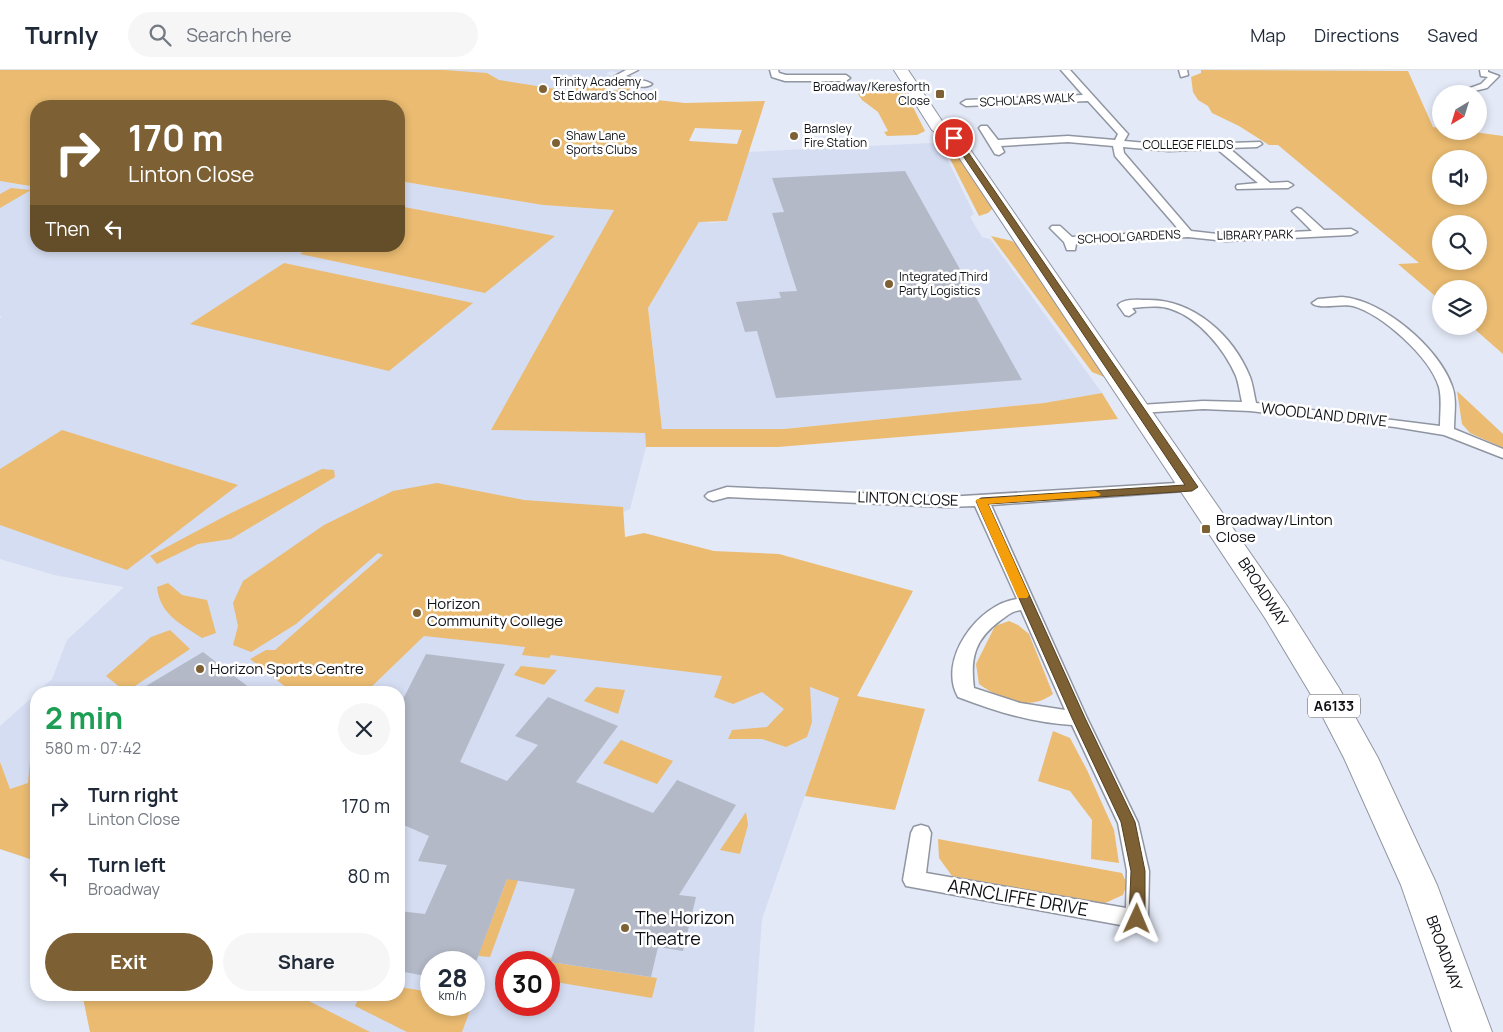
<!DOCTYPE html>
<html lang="en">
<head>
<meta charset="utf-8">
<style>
  :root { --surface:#fff; --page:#f6f6f7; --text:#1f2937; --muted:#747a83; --line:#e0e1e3; --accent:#7d6134 }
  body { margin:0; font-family:Manrope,sans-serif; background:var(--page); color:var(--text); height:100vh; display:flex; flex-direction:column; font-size:19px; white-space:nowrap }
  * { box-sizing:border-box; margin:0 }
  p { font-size:16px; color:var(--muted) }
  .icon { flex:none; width:28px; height:28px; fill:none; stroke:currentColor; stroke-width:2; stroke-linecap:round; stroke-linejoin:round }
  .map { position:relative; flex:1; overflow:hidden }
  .drawer { position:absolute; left:30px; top:616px; width:375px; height:315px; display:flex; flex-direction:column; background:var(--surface); border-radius:20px; box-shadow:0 2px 8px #0003 }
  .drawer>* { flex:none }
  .banner { position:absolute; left:30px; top:30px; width:375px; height:152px; border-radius:20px; box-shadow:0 2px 8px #0003; background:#7d6134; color:#fff; overflow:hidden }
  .needle { width:32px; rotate:218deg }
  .buttons { position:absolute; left:1432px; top:15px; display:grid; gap:10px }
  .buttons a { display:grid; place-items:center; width:55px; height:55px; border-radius:50%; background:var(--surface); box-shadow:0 2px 8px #0003; font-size:25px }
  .speed { position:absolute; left:420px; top:881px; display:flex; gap:10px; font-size:25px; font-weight:700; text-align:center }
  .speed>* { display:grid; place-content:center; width:65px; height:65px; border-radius:50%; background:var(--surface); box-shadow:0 2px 8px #0003; line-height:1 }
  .speed small { font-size:12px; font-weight:400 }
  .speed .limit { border:8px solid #d22; background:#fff; color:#111 }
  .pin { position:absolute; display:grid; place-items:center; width:42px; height:42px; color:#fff; margin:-21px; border:2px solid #fff; border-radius:50%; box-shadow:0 1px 5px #0007 }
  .me { position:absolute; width:55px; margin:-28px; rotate:1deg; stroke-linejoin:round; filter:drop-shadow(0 0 4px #0008) }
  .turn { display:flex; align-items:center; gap:18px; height:105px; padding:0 15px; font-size:22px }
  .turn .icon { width:65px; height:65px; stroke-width:2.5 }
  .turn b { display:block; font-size:35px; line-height:42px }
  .then { display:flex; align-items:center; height:48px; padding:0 15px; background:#0003; gap:10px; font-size:19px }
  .round { display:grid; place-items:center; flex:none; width:52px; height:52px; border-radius:26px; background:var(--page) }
  .head { display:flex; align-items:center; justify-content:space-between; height:85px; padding:0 15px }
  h1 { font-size:30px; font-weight:700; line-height:38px; color:#1e9e55 }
  .primary-button { display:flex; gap:10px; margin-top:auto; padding:10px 15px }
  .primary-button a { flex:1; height:58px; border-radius:30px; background:var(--accent); color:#fff; font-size:20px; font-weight:700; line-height:58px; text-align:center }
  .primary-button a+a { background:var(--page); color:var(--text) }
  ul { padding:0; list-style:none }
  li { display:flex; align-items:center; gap:15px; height:70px; padding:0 15px }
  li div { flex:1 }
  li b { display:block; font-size:19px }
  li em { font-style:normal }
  header { display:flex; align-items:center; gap:30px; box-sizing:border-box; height:70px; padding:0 25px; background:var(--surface); border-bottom:1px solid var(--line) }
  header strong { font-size:24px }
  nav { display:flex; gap:28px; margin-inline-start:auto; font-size:18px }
  .search { width:350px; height:45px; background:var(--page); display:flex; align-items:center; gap:12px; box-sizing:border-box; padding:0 18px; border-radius:28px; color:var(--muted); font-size:19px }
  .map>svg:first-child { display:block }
  .built { fill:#d5ddf2; fill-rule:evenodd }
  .green { fill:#eabb71; fill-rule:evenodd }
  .building { fill:#b4b9c7 }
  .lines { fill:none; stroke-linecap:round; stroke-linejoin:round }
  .minor-casing { stroke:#9095a2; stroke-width:3 }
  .trunk-casing { stroke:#9095a2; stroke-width:2 }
  .minor { fill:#fff; fill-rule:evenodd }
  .trunk { fill:#fff; fill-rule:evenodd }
  .route { fill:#7d6134; stroke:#513f22 }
  .slow { fill:#f59e0b }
  .poi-dot { fill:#7d6134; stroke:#fff; stroke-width:2 }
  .labels { text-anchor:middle; stroke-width:5; stroke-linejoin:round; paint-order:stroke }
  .far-poi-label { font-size:12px; fill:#0f1015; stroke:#fff; text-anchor:start }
  .far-street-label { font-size:12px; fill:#0f1015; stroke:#fff }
  .shield { fill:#fff; stroke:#57585b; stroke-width:1 }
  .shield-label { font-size:14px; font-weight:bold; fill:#0f1015 }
  .street-label { font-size:15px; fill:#0f1015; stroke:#fff }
  .poi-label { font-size:15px; fill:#0f1015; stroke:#fff; text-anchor:start }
  .near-street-label { font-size:18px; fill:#0f1015; stroke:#fff }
  .near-poi-label { font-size:18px; fill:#0f1015; stroke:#fff; text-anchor:start }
</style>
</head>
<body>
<header>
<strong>Turnly</strong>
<div class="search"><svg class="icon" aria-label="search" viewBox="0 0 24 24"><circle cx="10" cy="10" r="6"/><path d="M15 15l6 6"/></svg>Search here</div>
<nav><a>Map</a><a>Directions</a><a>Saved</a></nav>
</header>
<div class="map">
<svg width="1503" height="962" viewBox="0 0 1503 962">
  <rect width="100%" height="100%" fill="#e4e9f7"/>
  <!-- built -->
  <g class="built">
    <path d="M358,0H623L625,1L619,3L611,1L606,4L612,6L603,10L580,12L569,25Z"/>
    <path d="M931,73L941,76L974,144L970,147L982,167L990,169L1102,323L1044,333L784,359H662L648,238L699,151L712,153L727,151L747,82Z"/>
    <path d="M0,111L36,117V176H399V111L543,135L615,140L492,360L645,363L646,377L630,439L598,454L809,617L839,628L762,849L754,962H101L106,925H399V622H37L52,609L67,570L124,517L54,505L0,489V248L2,247L0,246ZM431,892H474V935H431ZM506,892H549V935H506Z"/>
    <path d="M36,624V791L0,779V656Z"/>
  </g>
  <!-- green -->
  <g class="green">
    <path d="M0,0H444L487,3L499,10L562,20L569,25L580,12C591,17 602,11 611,21L619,20L612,11L616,10L632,14L627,27L685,33L765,31L727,151L699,152L648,238L662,359H784L1044,333L1102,323L1118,349L778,377H646L645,363L491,360L614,140L543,135L399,111V36H36V117L0,111ZM695,58L742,60L737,74L689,71Z"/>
    <path d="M1201,0L1408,1L1433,57L1441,58V61H1467L1503,66V284L1471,256H1479V219H1441V231L1398,194L1419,193L1278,75H1269L1239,56L1212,43L1208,36L1198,30L1193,22L1191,7L1201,3ZM1441,89H1479V126H1441ZM1441,154H1479V191H1441Z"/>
    <path d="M904,19L925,61L917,65L887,66L884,62L888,61L878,42L862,30L856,21Z"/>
    <path d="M939,71C955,72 984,123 993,138L988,143L979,146L943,75Z"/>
    <path d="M11,118L31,120L0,138V124Z"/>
    <path d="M399,136L555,166L485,223L300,184L312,176H399Z"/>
    <path d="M991,166L1012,171L1018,176L1109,309L1092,302Z"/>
    <path d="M284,193L473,233L389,301L190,254Z"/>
    <path d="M1457,321L1503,364V378L1470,363L1462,354Z"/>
    <path d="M62,360L238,415L127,500L0,455V399Z"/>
    <path d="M322,399L334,400L335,407L231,469L198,474L157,494L150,486L227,445Z"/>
    <path d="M437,413L524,430L623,437L625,467L644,463L714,481L779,484L913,521L857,626L925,639L895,740L805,726L839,628L810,617L812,652L807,667L786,677L762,669H728L732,660L767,657L784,639L762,622L733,634L714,627L722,606L551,585L549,588L522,585L525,577L424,566L366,622H292L250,589L266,580H275L383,485L378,483L296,554L251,582L233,575L238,556L233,533L243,511L324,455L393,421Z"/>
    <path d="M168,513L182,525L207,530L216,563L202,568C181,554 160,545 157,517Z"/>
    <path d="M1009,551L1018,555L1029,564L1053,624C1028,642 1002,630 979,614L976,594L995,556Z"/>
    <path d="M170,560L190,579L126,622L106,606L151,567Z"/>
    <path d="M521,596L557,600L544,615L514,605Z"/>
    <path d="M596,617L625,620L618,644L584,631Z"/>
    <path d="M1053,661L1070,668L1087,700L1114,760L1119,793L1091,789L1092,750L1070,721L1038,711Z"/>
    <path d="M621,670L673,691L657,714L603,693Z"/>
    <path d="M36,677V791L0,779V692L10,719L28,713L31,680Z"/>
    <path d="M746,742L748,755L740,784L720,780Z"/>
    <path d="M938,769L1122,803L1127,814L1123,825L1103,834L952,806L939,788Z"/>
    <path d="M509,804L520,805L490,887L478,886Z"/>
    <path d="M541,886L551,888L550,892L657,908L652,928L549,911V892H540Z"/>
    <path d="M399,917L431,922V935H472L462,962H407L355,936L360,925H399Z"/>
    <path d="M87,925H297L370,962H90L83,928Z"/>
  </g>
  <!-- building -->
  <g class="building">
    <path d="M905,101L1022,310L776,328L757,261L745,262L736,232L781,228L779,222L797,221L772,143L784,142L772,108Z"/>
    <path d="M203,582L255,622H136Z"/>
    <path d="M426,584L505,594L460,692L507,711L538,675L515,666L548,627L618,656L576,712L653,743L677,710L736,735L679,825L696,827L683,881L658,877L651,907L550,892L575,819L507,809L476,892H431V907L399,901V841L425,844L447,795L418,791L429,766L399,753V637Z"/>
  </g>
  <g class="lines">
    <defs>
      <g id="minor">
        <path d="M626,0H638L626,6C634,11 645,9 652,14C644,21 622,13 615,6Z"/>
        <path d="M770,0H778L779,3L786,5H846L850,8L846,11H785L772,7Z"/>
        <path d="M1061,0H1070L1126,62L1128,64L1124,71L1169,75L1260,72L1262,74L1257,77L1229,78L1270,113L1288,112L1293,115L1288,118L1237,119L1236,117L1237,115L1258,113L1217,79L1169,81L1123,77L1124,83L1191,161L1226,165L1312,161L1292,141L1297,138L1301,139L1324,160L1351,159L1357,162L1351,165L1226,171L1188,167L1076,174L1075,180H1067L1064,172L1050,158L1052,156H1060L1072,167L1180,161L1115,86L1113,76L1068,72L1001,76L1004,82L999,85L995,84L979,58L981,56H987L998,70L1068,66L1115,70L1118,64L1088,31L966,36L961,33L966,30L1083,25Z"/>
        <path d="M1179,0H1187L1188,5L1181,7Z"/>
        <path d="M1480,0H1488V2L1499,6L1487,18L1470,22V18L1481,14L1488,7L1481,6Z"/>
        <path d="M1342,227C1383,230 1439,278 1452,316C1457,329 1454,345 1454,359L1503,379V388L1444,365L1395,357L1250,341L1203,339L1140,343L1133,339L1140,335L1203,331L1242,332C1240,324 1239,314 1236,306C1225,280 1199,248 1171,239C1159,235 1145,237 1132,238L1135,242L1129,246L1125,245L1118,235C1124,228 1139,230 1147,230C1193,229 1233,265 1250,307C1253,315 1254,325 1256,333L1440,356C1440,343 1442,329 1439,317C1430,287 1382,244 1353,236C1342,233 1318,240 1312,233L1318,229Z"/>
        <path d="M1193,412L1198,414L1201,417L1198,420L991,435L1087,648L1138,753L1149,801L1148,849L1145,856L1137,858L906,816L903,810L911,763L914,757L921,755L928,757L931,763L926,803L1126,838L1127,801L1118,753L1072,655C1032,653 995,641 958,627C937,590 978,534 1017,529L975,436L946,437L728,427L713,431L708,429L705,426L708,423L727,417L946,427ZM1021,540L1065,640L1020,633L974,618C970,587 975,569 1001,550C1008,545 1012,541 1021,540Z"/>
      </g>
      <path id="trunk" d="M894,0H908L944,54L960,65L1287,536L1339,618L1378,688L1437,815L1492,962H1452L1401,815L1344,688L1313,628L1265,548L948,71L932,60Z"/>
    </defs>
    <!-- minor casing -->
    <use href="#minor" class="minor-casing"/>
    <!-- trunk casing -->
    <use href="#trunk" class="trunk-casing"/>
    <!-- minor -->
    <use href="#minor" class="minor"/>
    <!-- trunk -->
    <use href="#trunk" class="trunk"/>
  </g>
  <!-- route -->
  <path class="route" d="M952,66H957L1198,417L1192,421L988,434L1085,648L1135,752L1145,801V849L1142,853L1137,855L1131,853L1129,849L1131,801L1121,752L1072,648L976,431L981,428L1185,415L951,68Z"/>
  <!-- slow -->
  <path class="slow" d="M1095,421L1101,424L1099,426L988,434L1029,525L1027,528H1018L976,431L977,429Z"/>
  <!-- markers -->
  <g class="poi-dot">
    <circle cx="543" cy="19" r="5"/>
    <rect x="935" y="19" width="10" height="10" rx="2.5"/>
    <circle cx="794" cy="66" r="5"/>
    <circle cx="556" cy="73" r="5"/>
    <circle cx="889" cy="214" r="5"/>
    <rect x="1201" y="454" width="10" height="10" rx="2.5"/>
    <circle cx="417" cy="543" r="5"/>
    <circle cx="200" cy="599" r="5"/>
    <circle cx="625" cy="858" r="5"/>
  </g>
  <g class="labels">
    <!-- far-poi labels -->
    <g class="far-poi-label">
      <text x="553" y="16">Trinity Academy<tspan x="553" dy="14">St Edward's School</tspan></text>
      <text x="930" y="21" text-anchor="end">Broadway/Keresforth<tspan x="930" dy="14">Close</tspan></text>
      <text x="804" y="63">Barnsley<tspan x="804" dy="14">Fire Station</tspan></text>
      <text x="566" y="70">Shaw Lane<tspan x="566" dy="14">Sports Clubs</tspan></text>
      <text x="899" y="211">Integrated Third<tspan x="899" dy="14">Party Logistics</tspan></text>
    </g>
    <!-- far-street labels -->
    <g class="far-street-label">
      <text transform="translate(1027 30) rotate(-3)" y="4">SCHOLARS WALK</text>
      <text x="1188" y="79">COLLEGE FIELDS</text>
      <text transform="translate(1255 165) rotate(-1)" y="4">LIBRARY PARK</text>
      <text transform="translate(1129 167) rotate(-3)" y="4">SCHOOL GARDENS</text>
    </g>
    <!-- shield labels -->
    <rect class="shield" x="1308" y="624.5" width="52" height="23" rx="4"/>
    <g class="shield-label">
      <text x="1334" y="641">A6133</text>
    </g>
    <!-- street labels -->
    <g class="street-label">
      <text transform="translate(1324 345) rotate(6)" y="5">WOODLAND DRIVE</text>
      <text transform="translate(908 429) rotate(2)" y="5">LINTON CLOSE</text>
      <text transform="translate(1263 522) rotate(57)" y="5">BROADWAY</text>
      <text transform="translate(1444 883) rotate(70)" y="5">BROADWAY</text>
    </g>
    <!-- poi labels -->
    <g class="poi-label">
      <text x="1216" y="455">Broadway/Linton<tspan x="1216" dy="17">Close</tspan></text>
      <text x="427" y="539">Horizon<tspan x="427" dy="17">Community College</tspan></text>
      <text x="210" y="604">Horizon Sports Centre</text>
    </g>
    <!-- near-street labels -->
    <g class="near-street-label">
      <text transform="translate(1018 828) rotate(10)" y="6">ARNCLIFFE DRIVE</text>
    </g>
    <!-- near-poi labels -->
    <g class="near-poi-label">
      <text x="635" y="854">The Horizon<tspan x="635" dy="21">Theatre</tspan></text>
    </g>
  </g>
</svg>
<div class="buttons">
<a><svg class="needle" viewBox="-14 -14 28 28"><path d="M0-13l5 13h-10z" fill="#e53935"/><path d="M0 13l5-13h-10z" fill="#747a83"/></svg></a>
<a><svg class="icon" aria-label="sound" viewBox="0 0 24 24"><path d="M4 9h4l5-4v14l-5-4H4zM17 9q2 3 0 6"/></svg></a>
<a><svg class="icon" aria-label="search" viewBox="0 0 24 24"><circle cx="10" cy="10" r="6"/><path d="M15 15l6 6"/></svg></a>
<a><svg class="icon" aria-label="layers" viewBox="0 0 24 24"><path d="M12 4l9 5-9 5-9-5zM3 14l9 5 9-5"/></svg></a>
</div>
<div class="speed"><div>28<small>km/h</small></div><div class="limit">30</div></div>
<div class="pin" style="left:954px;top:68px;background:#d93025"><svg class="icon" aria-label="arrive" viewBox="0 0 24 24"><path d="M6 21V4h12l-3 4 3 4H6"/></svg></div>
<svg class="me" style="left:1137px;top:849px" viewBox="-20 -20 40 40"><path d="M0-17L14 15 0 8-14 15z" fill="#7d6134" stroke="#fff" stroke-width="4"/></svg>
<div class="banner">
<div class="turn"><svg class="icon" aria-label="right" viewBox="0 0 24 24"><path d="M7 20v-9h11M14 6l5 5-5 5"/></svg><div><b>170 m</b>Linton Close</div></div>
<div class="then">Then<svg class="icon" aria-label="left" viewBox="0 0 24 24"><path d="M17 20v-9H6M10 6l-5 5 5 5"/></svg></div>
</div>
<section class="drawer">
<div class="head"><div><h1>2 min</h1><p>580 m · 07:42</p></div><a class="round"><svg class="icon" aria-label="close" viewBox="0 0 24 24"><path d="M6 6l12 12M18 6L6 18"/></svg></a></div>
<ul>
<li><svg class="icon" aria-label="right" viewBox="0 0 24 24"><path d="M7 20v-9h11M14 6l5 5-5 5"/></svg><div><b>Turn right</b><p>Linton Close</p></div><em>170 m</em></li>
<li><svg class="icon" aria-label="left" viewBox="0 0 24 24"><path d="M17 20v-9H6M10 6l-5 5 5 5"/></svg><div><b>Turn left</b><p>Broadway</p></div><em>80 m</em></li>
</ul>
<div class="primary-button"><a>Exit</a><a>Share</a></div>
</section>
</div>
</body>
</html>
